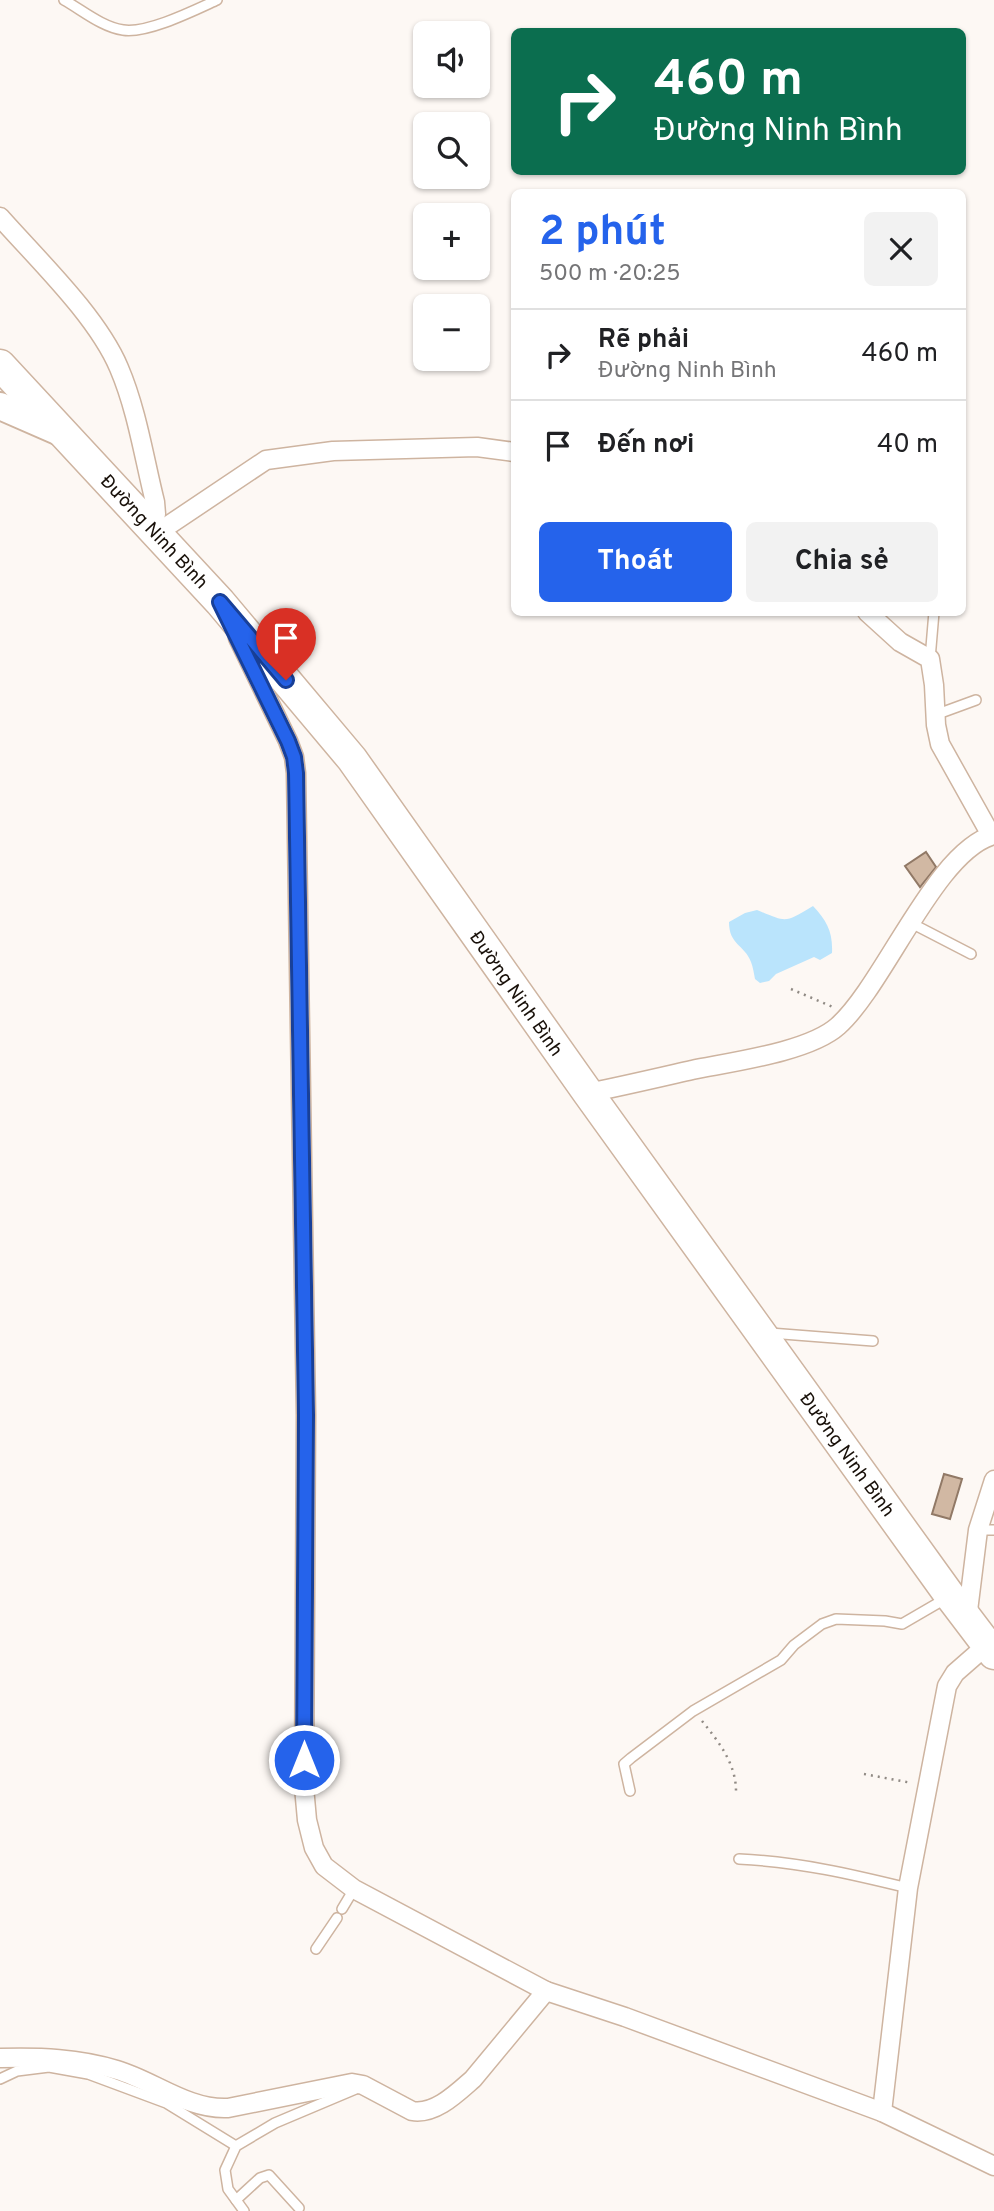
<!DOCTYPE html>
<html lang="vi">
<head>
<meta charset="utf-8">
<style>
  :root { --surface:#fff; --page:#f2f2f2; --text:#202124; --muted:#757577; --line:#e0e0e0; --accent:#2563eb }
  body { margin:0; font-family:Overpass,sans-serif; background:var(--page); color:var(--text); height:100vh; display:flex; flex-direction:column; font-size:26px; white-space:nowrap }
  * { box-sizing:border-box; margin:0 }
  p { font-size:23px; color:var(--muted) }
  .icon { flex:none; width:38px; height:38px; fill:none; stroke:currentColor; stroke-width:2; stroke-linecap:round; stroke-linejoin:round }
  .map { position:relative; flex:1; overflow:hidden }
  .panel { position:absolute; left:511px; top:189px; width:455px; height:427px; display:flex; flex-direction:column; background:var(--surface); border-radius:10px; box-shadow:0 2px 5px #0004 }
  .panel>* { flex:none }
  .banner { position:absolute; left:511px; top:28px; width:455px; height:147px; border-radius:10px; box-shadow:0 2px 5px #0004; background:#0b6e4f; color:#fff; overflow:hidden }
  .controls { position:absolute; left:413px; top:21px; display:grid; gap:14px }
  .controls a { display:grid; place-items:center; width:77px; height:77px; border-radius:10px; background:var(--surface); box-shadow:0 2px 5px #0004; font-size:35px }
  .pin { position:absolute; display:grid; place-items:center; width:60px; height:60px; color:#fff; margin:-72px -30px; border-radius:50% 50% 50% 0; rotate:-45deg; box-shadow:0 0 7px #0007 }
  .pin .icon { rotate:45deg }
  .me { position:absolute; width:77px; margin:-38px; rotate:0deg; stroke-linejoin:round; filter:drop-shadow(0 0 5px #0008) }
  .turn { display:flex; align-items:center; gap:24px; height:147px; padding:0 28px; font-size:32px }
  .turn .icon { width:91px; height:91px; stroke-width:2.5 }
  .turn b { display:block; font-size:49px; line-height:60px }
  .round { display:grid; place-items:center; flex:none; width:74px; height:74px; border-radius:10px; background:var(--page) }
  .summary { display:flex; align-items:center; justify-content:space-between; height:119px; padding:0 28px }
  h1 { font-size:42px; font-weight:700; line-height:52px; color:var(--accent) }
  .button { display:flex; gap:14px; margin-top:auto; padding:14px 28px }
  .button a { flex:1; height:80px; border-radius:10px; background:var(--accent); color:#fff; font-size:28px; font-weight:700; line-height:80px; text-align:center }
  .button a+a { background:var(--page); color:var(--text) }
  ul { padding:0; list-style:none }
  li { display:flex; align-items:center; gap:21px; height:91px; padding:0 28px; border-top:2px solid var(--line) }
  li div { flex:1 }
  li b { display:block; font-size:26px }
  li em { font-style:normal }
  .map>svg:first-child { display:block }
  .water { fill:#bae4fc }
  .building { fill:#d1b8a3; stroke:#917966; stroke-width:2 }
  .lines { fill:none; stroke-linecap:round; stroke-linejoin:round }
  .service-casing { stroke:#ceb4a0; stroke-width:12 }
  .minor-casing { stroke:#ceb4a0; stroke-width:21 }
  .secondary-casing { stroke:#ceb4a0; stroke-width:30 }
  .trunk-casing { stroke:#ceb4a0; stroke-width:33 }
  .path { stroke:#908a84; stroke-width:2.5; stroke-dasharray:2 5; stroke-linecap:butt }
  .service { stroke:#fff; stroke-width:9 }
  .minor { stroke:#fff; stroke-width:18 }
  .secondary { stroke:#fff; stroke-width:26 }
  .trunk { stroke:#fff; stroke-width:30 }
  .route-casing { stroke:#184099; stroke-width:18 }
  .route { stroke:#2563eb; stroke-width:12 }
  .labels { text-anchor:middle; stroke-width:5; stroke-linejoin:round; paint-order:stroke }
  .street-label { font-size:19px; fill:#181009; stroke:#fff }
</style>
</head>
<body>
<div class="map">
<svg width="994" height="2211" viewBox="0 0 994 2211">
  <rect width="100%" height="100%" fill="#fdf8f4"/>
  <!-- water -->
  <path class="water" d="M813,906C827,921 833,932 832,953L820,960L814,957L776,974L769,981L760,983L755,979C754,974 753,967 751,962C744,944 729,945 729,922L745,913L757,910C788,923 784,923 813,906Z"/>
  <!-- building -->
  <g class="building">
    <path d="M926,852L936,867L920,887L905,866Z"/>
    <path d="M944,1474L962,1479L950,1519L932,1514Z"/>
  </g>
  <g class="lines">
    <defs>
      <g id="service">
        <path d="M64,0C82,10 102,27 123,30C147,34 195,10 217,0"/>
        <path d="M930,659L934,612"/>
        <path d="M935,715L976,700"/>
        <path d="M911,923L971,954"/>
        <path d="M770,1333L873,1341"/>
        <path d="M978,1530H994"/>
        <path d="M630,1791L624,1764L631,1758L693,1711L781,1660L794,1645L822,1624L836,1619L885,1621L902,1624L945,1599"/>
        <path d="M739,1859C799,1862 851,1874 908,1888"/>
        <path d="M342,1909L354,1889"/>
        <path d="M316,1949L337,1918"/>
        <path d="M0,2079L17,2071L49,2067L88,2074L166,2103L236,2146"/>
        <path d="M236,2200L260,2178L269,2175L299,2208"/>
        <path d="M244,2211L228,2189L225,2170L236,2146L275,2123L358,2088"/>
      </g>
      <g id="minor">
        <path d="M0,217C38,260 97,316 119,368C137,410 144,458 155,502L156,514L151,526"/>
        <path d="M157,533L266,460L333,451L477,447L514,452"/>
        <path d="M867,612L900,642L930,659L934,685L936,725L940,744L991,835"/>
        <path d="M238,638L288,741L294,757L296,773L306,1415L304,1787L307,1820L314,1848L324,1866L354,1889L546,1991L625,2017L882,2112L994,2166"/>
        <path d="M588,1093C623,1086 657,1078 692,1070C731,1062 809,1052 838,1026C885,984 936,850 994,835"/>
        <path d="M967,1619L978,1530L994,1480"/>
        <path d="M0,2058C40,2057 78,2058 117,2070C154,2081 188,2110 228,2108L352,2083L363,2085L412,2111C435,2115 457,2093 473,2079L546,1991"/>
        <path d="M882,2112L908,1888L947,1686L955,1673L987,1645"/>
      </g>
      <path id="secondary" d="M0,406L62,433"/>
      <path id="trunk" d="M0,365L220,602L352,759L588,1093L950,1596L994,1654"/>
    </defs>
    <!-- service casing -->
    <use href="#service" class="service-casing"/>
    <!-- minor casing -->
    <use href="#minor" class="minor-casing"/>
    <!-- secondary casing -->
    <use href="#secondary" class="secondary-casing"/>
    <!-- trunk casing -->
    <use href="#trunk" class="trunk-casing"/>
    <!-- path -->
    <g class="path">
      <path d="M791,989L833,1007"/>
      <path d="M702,1721C719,1742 736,1764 736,1791"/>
      <path d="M864,1774L912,1783"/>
    </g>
    <!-- service -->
    <use href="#service" class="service"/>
    <!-- minor -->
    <use href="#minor" class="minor"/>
    <!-- secondary -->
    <use href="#secondary" class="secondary"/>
    <!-- trunk -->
    <use href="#trunk" class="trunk"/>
  </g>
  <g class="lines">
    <defs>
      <path id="route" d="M286,680L220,602L288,741L294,757L296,773L306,1415L304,1760"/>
    </defs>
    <!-- route casing -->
    <use href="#route" class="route-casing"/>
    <!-- route -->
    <use href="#route" class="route"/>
  </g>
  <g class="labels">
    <!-- street labels -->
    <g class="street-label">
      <text transform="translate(155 531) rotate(47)" y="7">Đường Ninh Bình</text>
      <text transform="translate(517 993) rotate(55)" y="7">Đường Ninh Bình</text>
      <text transform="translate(848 1454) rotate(54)" y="7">Đường Ninh Bình</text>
    </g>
  </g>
</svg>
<div class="controls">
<a><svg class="icon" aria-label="sound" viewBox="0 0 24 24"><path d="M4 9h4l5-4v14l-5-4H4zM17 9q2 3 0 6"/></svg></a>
<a><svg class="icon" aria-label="search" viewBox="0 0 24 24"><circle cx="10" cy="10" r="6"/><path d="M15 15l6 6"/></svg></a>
<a>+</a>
<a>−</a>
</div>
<div class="pin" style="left:286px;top:680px;background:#d93025"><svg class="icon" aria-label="arrive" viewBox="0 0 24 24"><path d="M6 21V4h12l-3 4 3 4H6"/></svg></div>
<svg class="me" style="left:304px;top:1760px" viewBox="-20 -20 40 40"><circle r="17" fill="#2563eb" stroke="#fff" stroke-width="3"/><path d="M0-11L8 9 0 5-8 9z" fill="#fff"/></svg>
<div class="banner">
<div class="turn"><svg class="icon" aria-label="right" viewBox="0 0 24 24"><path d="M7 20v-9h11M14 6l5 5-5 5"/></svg><div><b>460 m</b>Đường Ninh Bình</div></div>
</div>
<section class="panel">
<div class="summary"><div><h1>2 phút</h1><p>500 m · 20:25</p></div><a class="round"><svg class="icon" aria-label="close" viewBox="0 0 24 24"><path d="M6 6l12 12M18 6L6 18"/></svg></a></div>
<ul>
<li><svg class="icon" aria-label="right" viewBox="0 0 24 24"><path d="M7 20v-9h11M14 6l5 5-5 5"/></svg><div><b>Rẽ phải</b><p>Đường Ninh Bình</p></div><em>460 m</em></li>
<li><svg class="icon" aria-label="arrive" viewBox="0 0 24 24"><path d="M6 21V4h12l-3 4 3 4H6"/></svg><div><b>Đến nơi</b></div><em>40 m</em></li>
</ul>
<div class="button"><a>Thoát</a><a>Chia sẻ</a></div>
</section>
</div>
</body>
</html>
